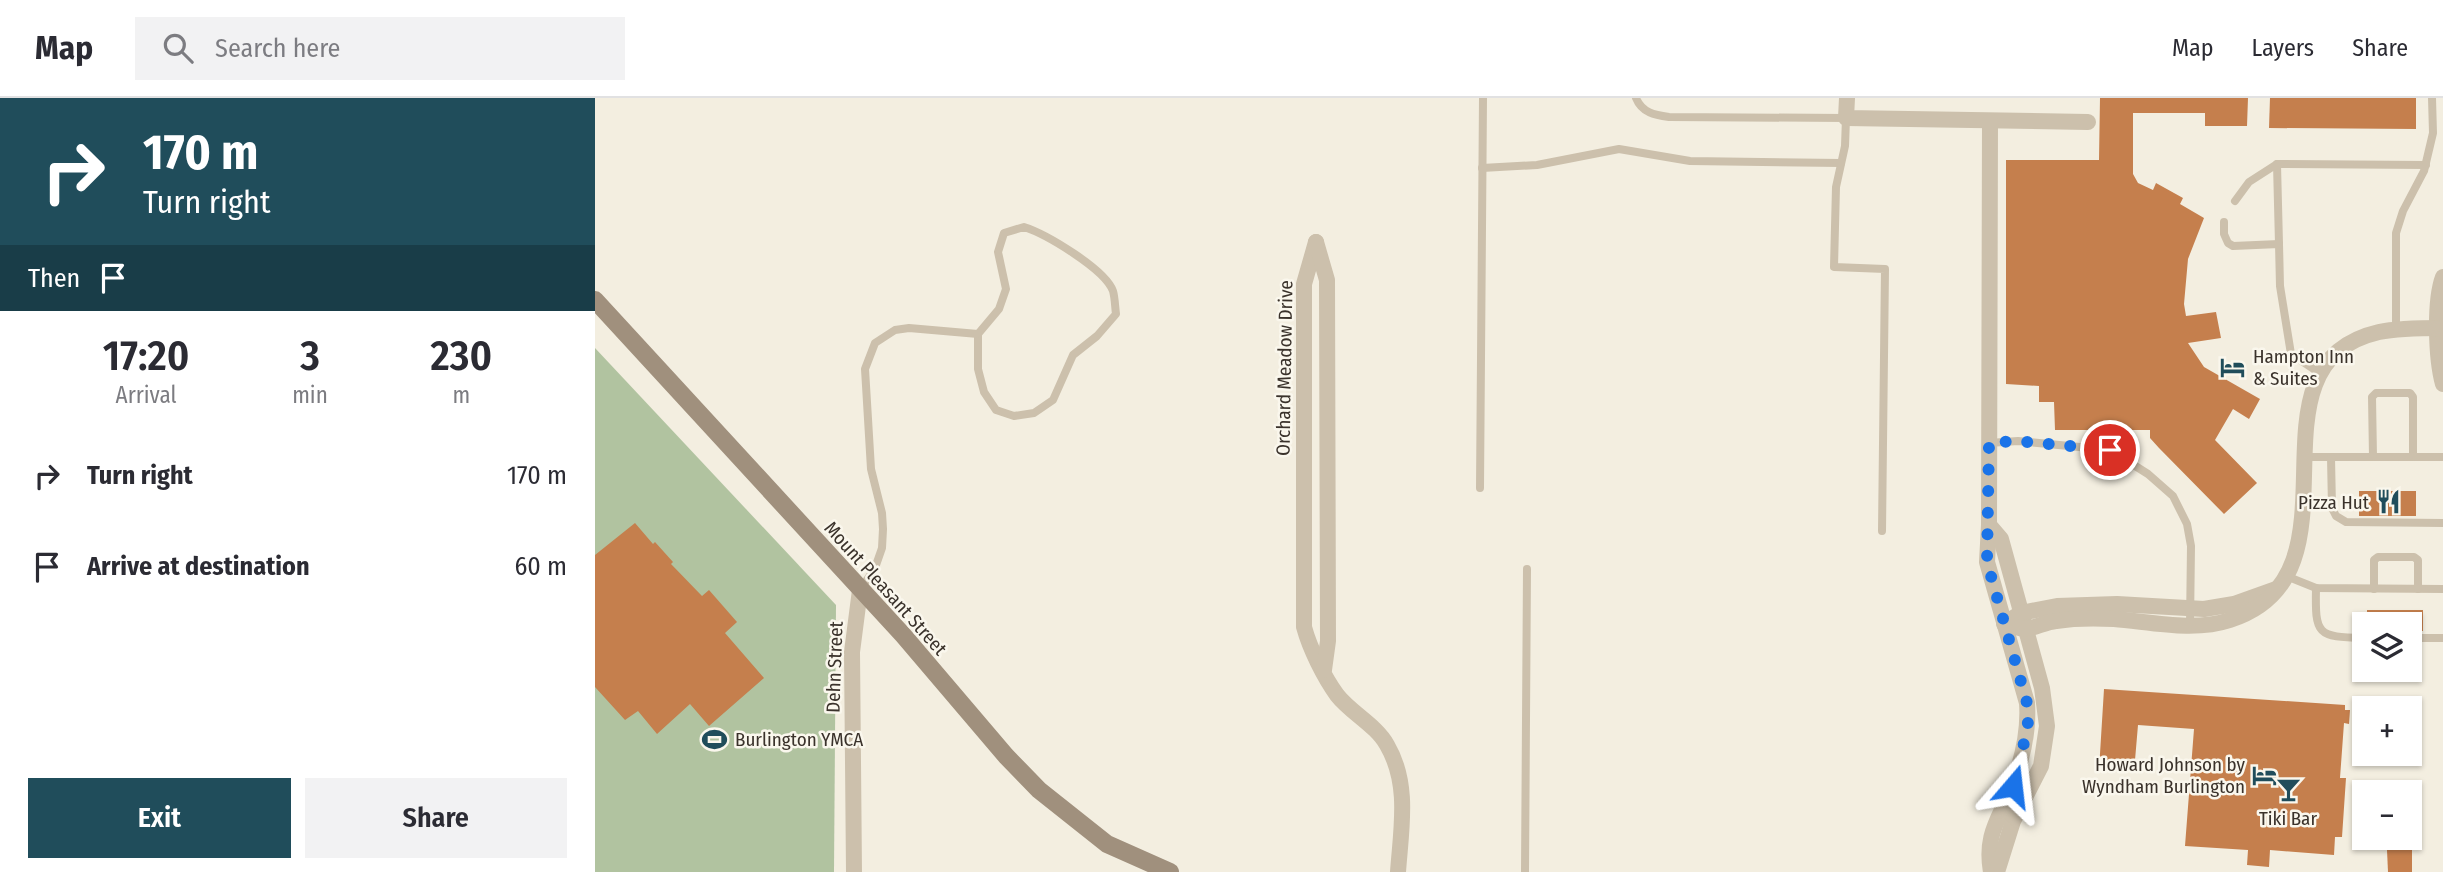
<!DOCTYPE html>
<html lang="en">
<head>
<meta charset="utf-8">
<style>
  :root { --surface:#fff; --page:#f2f2f3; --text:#2b2b33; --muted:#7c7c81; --line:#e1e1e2; --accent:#204d5b }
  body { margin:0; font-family:"Fira Sans Condensed",sans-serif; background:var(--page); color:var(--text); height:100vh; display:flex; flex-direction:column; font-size:26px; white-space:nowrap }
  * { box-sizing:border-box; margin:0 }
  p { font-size:23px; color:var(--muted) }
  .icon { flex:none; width:38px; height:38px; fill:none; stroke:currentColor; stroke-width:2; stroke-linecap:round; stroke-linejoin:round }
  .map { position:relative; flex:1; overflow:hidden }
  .side { display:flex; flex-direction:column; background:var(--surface); width:595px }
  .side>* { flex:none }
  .hud { background:#204d5b; color:#fff; overflow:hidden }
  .fabs { position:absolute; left:1757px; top:514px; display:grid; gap:14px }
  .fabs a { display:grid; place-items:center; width:70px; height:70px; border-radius:0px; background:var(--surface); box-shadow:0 2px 5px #0004; font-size:35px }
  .pin { position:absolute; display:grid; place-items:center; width:60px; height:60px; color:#fff; margin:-30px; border:4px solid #fff; border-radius:50%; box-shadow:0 2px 7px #0007 }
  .me { position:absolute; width:77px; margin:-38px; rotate:17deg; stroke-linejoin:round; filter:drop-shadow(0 0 5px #0008) }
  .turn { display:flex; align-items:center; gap:24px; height:147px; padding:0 28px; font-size:32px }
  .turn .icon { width:91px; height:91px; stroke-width:2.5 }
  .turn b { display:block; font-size:49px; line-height:60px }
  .then { display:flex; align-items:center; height:66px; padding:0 28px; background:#0003; gap:14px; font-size:26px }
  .eta { display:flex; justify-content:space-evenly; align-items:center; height:119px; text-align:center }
  .eta b { font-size:42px; font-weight:600; line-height:49px }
  .primary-button { display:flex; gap:14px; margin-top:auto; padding:14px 28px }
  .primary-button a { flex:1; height:80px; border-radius:0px; background:var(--accent); color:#fff; font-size:28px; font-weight:600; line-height:80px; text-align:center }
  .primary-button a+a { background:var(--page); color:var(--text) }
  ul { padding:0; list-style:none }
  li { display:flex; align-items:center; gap:21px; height:91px; padding:0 28px }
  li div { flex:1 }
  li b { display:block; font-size:26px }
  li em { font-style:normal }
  header { display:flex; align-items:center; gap:42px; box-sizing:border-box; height:98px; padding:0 35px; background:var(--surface); border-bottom:2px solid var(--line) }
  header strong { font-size:33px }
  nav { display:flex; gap:38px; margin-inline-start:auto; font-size:24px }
  .search { width:490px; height:63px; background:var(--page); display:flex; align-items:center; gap:18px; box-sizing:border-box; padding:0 24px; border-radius:0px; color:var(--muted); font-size:26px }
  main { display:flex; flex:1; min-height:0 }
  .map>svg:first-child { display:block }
  .green { fill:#b1c3a0 }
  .building { fill:#c57f4d }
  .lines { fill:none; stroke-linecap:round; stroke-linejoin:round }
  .service { stroke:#ccc0ac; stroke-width:8 }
  .minor { stroke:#ccc0ac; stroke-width:16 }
  .secondary { stroke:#a0907d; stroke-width:18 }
  .route { stroke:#1a73e8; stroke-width:12; stroke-dasharray:0 21.6 }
  .labels { text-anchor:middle; stroke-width:5; stroke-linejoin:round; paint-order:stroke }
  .poi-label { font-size:19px; fill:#3a322b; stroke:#faf7ed; text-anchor:start }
  .street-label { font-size:19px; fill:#3a322b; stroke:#faf7ed }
</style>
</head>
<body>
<header>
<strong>Map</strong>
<div class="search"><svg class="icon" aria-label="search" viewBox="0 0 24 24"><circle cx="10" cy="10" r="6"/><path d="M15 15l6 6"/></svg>Search here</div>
<nav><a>Map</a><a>Layers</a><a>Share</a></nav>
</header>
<main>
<section class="side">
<div class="hud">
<div class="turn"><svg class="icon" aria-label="right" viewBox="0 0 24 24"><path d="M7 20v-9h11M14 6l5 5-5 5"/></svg><div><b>170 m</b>Turn right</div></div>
<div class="then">Then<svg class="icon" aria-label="arrive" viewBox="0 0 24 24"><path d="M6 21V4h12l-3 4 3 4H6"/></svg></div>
</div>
<div class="eta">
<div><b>17:20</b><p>Arrival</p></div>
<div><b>3</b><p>min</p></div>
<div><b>230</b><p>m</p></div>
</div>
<ul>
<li><svg class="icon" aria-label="right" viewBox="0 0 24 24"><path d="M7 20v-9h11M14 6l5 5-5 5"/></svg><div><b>Turn right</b></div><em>170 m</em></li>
<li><svg class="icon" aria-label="arrive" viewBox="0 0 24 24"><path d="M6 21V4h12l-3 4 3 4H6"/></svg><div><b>Arrive at destination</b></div><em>60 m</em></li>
</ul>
<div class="primary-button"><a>Exit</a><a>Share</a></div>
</section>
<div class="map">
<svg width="1848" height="774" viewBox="0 0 1848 774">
  <rect width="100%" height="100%" fill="#f3eee0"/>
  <!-- green -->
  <path class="green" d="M0,250L241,507L239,774H0Z"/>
  <!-- building -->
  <g class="building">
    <path d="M1505,0H1653L1652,28H1610V15H1538V76L1543,85L1558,92L1561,85L1588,100L1585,106L1609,120L1593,161L1589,206L1591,218L1621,214L1626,240L1593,245L1609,269L1665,301L1654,321L1638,311L1620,342L1662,385L1629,416L1564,350L1555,340V332H1460L1459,304H1444V288L1411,286V62H1504Z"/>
    <path d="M1675,0H1821V31L1674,30Z"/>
    <rect x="1764" y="393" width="57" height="25"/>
    <path d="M40,425L58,446L60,444L78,464L76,466L107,498L114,492L142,524L130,535L169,580L114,628L95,606L62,636L43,613L30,622L0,589V457Z"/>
    <path d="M1772,512H1828V533H1815V527H1772Z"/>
    <path d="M1509,591L1750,607V612H1755L1754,626L1749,625L1745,680H1751L1747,739H1740L1739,757L1675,752L1674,769L1652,767L1653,752L1590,748L1599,631L1543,627L1539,674L1504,672Z"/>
    <path d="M1792,752H1817V774H1793Z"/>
  </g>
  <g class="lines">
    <!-- service -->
    <g class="service">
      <path d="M1041,0C1047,15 1060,17 1074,19L1251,20L1250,48L1241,89L1239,169L1290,171L1287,433"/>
      <path d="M1682,66L1684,146"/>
      <path d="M887,70L942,67L1024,51L1095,63L1246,65"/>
      <path d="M1640,103L1654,84L1682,66L1831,67"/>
      <path d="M1629,124V136L1633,145L1638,148L1684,146L1685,188L1696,256L1726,276"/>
      <path d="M429,129C451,136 510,171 518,193C520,200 520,209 521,216L502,238L478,257L458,302L439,315L419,318L401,312L389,294L383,271V236L404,211L411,191L403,154L409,135Z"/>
      <path d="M1801,233V135L1808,113L1829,73L1838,35L1837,0"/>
      <path d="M1394,345L1423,343L1515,352L1553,376L1578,398L1592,426L1596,448L1595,527"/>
      <path d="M1708,359H1848"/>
      <path d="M1736,359L1737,410L1741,418L1751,424L1848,425"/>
      <path d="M1778,359L1777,299L1781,295H1815L1818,299V359"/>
      <path d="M885,390L888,0"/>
      <path d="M1691,478L1721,490L1848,491"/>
      <path d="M1721,490C1720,537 1722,539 1769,540"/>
      <path d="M1779,491V462L1783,459H1819L1823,462V491"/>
      <path d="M265,492L280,470L287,450L288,431L287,415L276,371L270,271L280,245L300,232L314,230L383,236"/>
      <path d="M1815,540H1848"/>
      <path d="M930,774L932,471"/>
    </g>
    <!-- minor -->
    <g class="minor">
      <path d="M1252,0L1251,20L1493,24"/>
      <path d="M1395,23L1394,427L1392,464L1432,605C1434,633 1428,659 1418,686C1406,720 1389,734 1396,774"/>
      <path d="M721,144L709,186V529C715,551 729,579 742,597C756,615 781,627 792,647C815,686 806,731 803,774"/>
      <path d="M721,144L732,182L733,543L729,572"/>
      <path d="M1848,179C1839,203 1841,261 1848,286"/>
      <path d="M1394,427L1406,441L1447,590L1452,628L1446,668L1418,723L1402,774"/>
      <path d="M1418,520L1426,515L1462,508L1522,506L1609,511L1639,506L1681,491"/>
      <path d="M1409,526C1416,527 1424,531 1430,531C1440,530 1451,524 1461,523C1480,520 1500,520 1519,521C1556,524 1599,534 1635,522C1778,476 1640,267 1784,234C1803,230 1828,230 1848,230"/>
      <path d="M259,774L257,554L265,492"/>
    </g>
    <!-- secondary -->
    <path class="secondary" d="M0,202L308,537L411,658L444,692L512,746L575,774"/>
  </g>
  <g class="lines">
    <!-- route -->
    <path class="route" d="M1418,688L1433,629L1432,605L1392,464L1394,345L1423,343L1515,352"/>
  </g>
  <!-- icons -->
  <defs>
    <symbol id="hotel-bare" viewBox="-9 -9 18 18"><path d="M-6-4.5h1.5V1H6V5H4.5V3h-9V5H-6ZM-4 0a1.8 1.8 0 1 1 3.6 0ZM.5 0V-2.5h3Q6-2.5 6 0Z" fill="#204d5b" stroke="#faf7ed" stroke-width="2.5" paint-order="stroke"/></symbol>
    <symbol id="restaurant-bare" viewBox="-9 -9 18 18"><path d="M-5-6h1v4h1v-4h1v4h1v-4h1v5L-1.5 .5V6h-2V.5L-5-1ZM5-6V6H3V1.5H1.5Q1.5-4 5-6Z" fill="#204d5b" stroke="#faf7ed" stroke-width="2.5" paint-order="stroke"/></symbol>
    <symbol id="stadium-bare" viewBox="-9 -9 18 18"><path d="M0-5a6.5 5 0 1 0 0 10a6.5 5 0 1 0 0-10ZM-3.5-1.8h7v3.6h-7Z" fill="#204d5b" stroke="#faf7ed" stroke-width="2.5" paint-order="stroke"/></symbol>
    <symbol id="bar-bare" viewBox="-9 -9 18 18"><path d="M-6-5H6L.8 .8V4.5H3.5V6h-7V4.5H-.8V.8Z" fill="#204d5b" stroke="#faf7ed" stroke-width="2.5" paint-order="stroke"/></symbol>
  </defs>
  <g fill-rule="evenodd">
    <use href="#hotel-bare" x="1620" y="252" width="35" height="35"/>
    <use href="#restaurant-bare" x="1776" y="386" width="35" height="35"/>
    <use href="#stadium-bare" x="102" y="624" width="35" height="35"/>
    <use href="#hotel-bare" x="1652" y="660" width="35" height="35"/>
    <use href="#bar-bare" x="1676" y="674" width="35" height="35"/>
  </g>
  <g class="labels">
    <!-- poi labels -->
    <g class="poi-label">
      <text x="1658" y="265">Hampton Inn<tspan x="1658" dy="22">&amp; Suites</tspan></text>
      <text x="1774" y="411" text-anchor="end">Pizza Hut</text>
      <text x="140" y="648">Burlington YMCA</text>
      <text x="1650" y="673" text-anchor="end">Howard Johnson by<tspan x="1650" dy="22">Wyndham Burlington</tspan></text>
      <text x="1693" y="727" text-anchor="middle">Tiki Bar</text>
    </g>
    <!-- street labels -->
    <g class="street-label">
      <text transform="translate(689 270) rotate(-89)" y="7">Orchard Meadow Drive</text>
      <text transform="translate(291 490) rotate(48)" y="7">Mount Pleasant Street</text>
      <text transform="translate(239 569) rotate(-88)" y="7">Dehn Street</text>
    </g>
  </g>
</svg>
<div class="fabs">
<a><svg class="icon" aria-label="layers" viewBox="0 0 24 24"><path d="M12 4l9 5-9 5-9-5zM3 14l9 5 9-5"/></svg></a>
<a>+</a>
<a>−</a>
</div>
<div class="pin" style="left:1515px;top:352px;background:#d93025"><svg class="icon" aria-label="arrive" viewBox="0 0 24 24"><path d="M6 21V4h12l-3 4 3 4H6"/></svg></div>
<svg class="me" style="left:1418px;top:688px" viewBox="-20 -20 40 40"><path d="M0-17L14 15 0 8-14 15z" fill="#1a73e8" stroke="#fff" stroke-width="4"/></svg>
</div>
</main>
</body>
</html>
